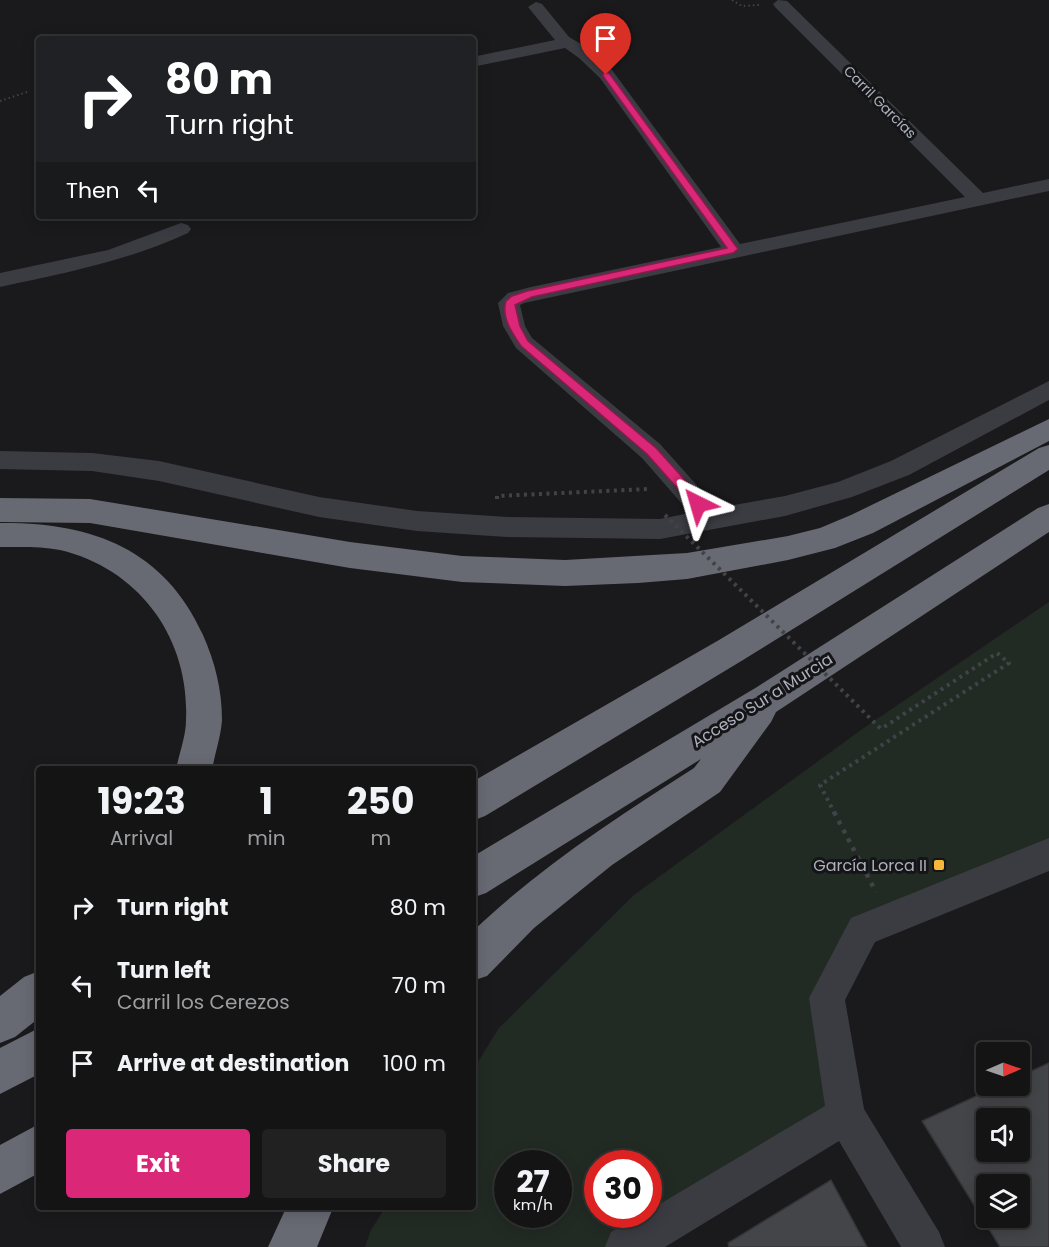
<!DOCTYPE html>
<html lang="en">
<head>
<meta charset="utf-8">
<style>
  :root { --surface:#141415; --page:#212122; --text:#f1f3f6; --muted:#9d9ea0; --line:#333334; --accent:#db2777 }
  body { margin:0; font-family:Poppins,sans-serif; background:var(--page); color:var(--text); height:100vh; display:flex; flex-direction:column; font-size:22px; white-space:nowrap }
  * { box-sizing:border-box; margin:0 }
  p { font-size:20px; color:var(--muted) }
  .icon { flex:none; width:33px; height:33px; fill:none; stroke:currentColor; stroke-width:2; stroke-linecap:round; stroke-linejoin:round }
  .map { position:relative; flex:1; overflow:hidden }
  .details { position:absolute; left:36px; top:766px; width:440px; height:444px; display:flex; flex-direction:column; background:var(--surface); border-radius:6px; box-shadow:0 3px 15px #0003,0 0 0 2px var(--line) }
  .details>* { flex:none }
  .hud { position:absolute; left:36px; top:36px; width:440px; height:183px; border-radius:6px; box-shadow:0 3px 15px #0003,0 0 0 2px var(--line); background:#202124; color:#fff; overflow:hidden }
  .needle { width:39px; rotate:88deg }
  .fabs { position:absolute; left:976px; top:1042px; display:grid; gap:12px }
  .fabs a { display:grid; place-items:center; width:54px; height:54px; border-radius:6px; background:var(--surface); box-shadow:0 3px 15px #0003,0 0 0 2px var(--line); font-size:30px }
  .speed { position:absolute; left:494px; top:1150px; display:flex; gap:12px; font-size:30px; font-weight:700; text-align:center }
  .speed>* { display:grid; place-content:center; width:78px; height:78px; border-radius:50%; background:var(--surface); box-shadow:0 3px 15px #0003,0 0 0 2px var(--line); line-height:1 }
  .speed small { font-size:15px; font-weight:400 }
  .speed .limit { border:9px solid #d22; background:#fff; color:#111 }
  .pin { position:absolute; display:grid; place-items:center; width:51px; height:51px; color:#fff; margin:-62px -26px; border-radius:50% 50% 50% 0; rotate:-45deg; box-shadow:0 0 6px #0007 }
  .pin .icon { rotate:45deg }
  .me { position:absolute; width:66px; margin:-33px; rotate:320deg; stroke-linejoin:round; filter:drop-shadow(0 0 4px #0008) }
  .turn { display:flex; align-items:center; gap:21px; height:126px; padding:0 30px; font-size:27px }
  .turn .icon { width:78px; height:78px; stroke-width:2.5 }
  .turn b { display:block; font-size:42px; line-height:51px }
  .then { display:flex; align-items:center; height:57px; padding:0 30px; background:#0003; gap:12px; font-size:22px }
  .eta { display:flex; justify-content:space-evenly; align-items:center; height:102px; text-align:center }
  .eta b { font-size:36px; font-weight:700; line-height:42px }
  .primary-button { display:flex; gap:12px; margin-top:auto; padding:12px 30px }
  .primary-button a { flex:1; height:69px; border-radius:6px; background:var(--accent); color:#fff; font-size:24px; font-weight:700; line-height:69px; text-align:center }
  .primary-button a+a { background:var(--page); color:var(--text) }
  ul { padding:0; list-style:none }
  li { display:flex; align-items:center; gap:18px; height:78px; padding:0 30px }
  li div { flex:1 }
  li b { display:block; font-size:22px }
  li em { font-style:normal }
  .map>svg:first-child { display:block }
  .green { fill:#222b23; fill-rule:evenodd }
  .building { fill:#444549; stroke:#343439; stroke-width:1.5; fill-rule:evenodd }
  .lines { fill:none; stroke-linecap:round; stroke-linejoin:round }
  .path-far2 { stroke:#414349; stroke-width:2; stroke-dasharray:1.5 3; stroke-linecap:butt }
  .path-far1 { stroke:#414349; stroke-width:4; stroke-dasharray:3 4.5; stroke-linecap:butt }
  .path { stroke:#414349; stroke-width:4.5; stroke-dasharray:4 6; stroke-linecap:butt }
  .minor { fill:#3b3c42; fill-rule:evenodd }
  .motorway { fill:#676a73; fill-rule:evenodd }
  .path-bridge { stroke:#414349; stroke-width:4; stroke-dasharray:3 4.5; stroke-linecap:butt }
  .route { fill:#db2777; stroke:#8e194d; stroke-width:1.5 }
  .poi-dot { fill:#f7b738; stroke:#151518; stroke-width:2 }
  .labels { text-anchor:middle; stroke-width:6; stroke-linejoin:round; paint-order:stroke }
  .far-street-label { font-size:14px; fill:#acb1bc; stroke:#151518 }
  .street-label { font-size:16px; fill:#acb1bc; stroke:#151518 }
  .poi-label { font-size:16px; fill:#acb1bc; stroke:#151518; text-anchor:end }
</style>
</head>
<body>
<div class="map">
<svg width="1049" height="1247" viewBox="0 0 1049 1247">
  <rect width="100%" height="100%" fill="#1a1a1c"/>
  <!-- green -->
  <path class="green" d="M1049,602V854L863,930L827,998L846,1115L626,1247H365L371,1230L385,1208H472L473,1070L499,1028L634,895L861,730ZM507,1164H558V1215H507ZM597,1164H648V1215H597Z"/>
  <!-- building -->
  <g class="building">
    <path d="M1049,1063V1247H1000L922,1121L998,1086H1020V1076ZM987,1119H1020V1152H987ZM987,1185H1020V1218H987Z"/>
    <path d="M831,1180L867,1247H729L728,1243Z"/>
  </g>
  <g class="lines">
    <!-- path-far2 -->
    <g class="path-far2">
      <path d="M732,0L742,6L759,5"/>
      <path d="M279,39L302,35L315,39"/>
      <path d="M0,101L30,91"/>
    </g>
    <!-- path-far1 -->
    <g class="path-far1">
      <path d="M497,499V496L648,489"/>
      <path d="M835,814L820,785L1009,663L997,653L881,729"/>
    </g>
    <!-- path -->
    <path class="path" d="M834,812L876,892"/>
    <!-- minor -->
    <g class="minor">
      <path d="M778,0L787,1L983,193L1049,179V191L524,303L520,305L525,326L532,338L660,444L717,508L785,496L838,482L891,461L1049,381V400L909,475L852,497L785,516L660,539L507,537L417,531L319,517L159,481L92,471L0,469V451L92,453L159,461L319,497L417,511L507,517L660,519L690,513L642,458L516,348L503,326L498,303L508,293L531,287L721,247L600,78L579,58L565,48L472,67V57L555,40L528,7L536,2L542,4L569,37L591,50L612,70L740,244L965,197L775,7L773,4Z"/>
      <path d="M181,223L188,225L191,229L188,233C128,261 64,273 0,287V273L108,250Z"/>
      <path d="M1049,838V871L875,942L845,1000L864,1109L939,1232L945,1247H901L839,1141L665,1247H605L611,1232L641,1215H648V1211L825,1106L809,998L851,918Z"/>
    </g>
    <!-- motorway -->
    <g class="motorway">
      <path d="M1049,419V441L873,533L835,548L788,560L687,579L638,583L565,586L462,582L350,568L90,523L0,522V498L90,499L350,542L462,556L565,560L687,553L788,536L820,528L851,515Z"/>
      <path d="M1049,445V470L743,660L485,816L472,821V782L719,640L1039,448Z"/>
      <path d="M1049,504V532L776,712L771,722L720,792L612,865L534,928L487,976L472,981V932C540,867 616,818 694,768L701,759L486,893L472,898V857L757,687L1038,508Z"/>
      <path d="M0,523C90,522 164,548 203,635C215,662 222,690 222,720C221,736 215,753 212,770H176C179,753 186,737 186,720C190,639 140,569 60,550C40,546 20,547 0,547Z"/>
      <path d="M39,971V1018L15,1037L0,1043V996L24,977Z"/>
      <path d="M39,1028V1074L0,1094V1048Z"/>
      <path d="M39,1124V1173L0,1194V1145Z"/>
      <path d="M286,1208H333L317,1247H268Z"/>
    </g>
    <!-- path-bridge -->
    <path class="path-bridge" d="M665,515L881,729"/>
  </g>
  <!-- route -->
  <path class="route" d="M603,73H609L738,249L733,253L532,297L515,305L520,326L528,341L656,448L703,500L704,504L703,507H694L647,454L521,346C512,333 501,317 506,301L512,296L527,291L727,248L603,76Z"/>
  <!-- markers -->
  <rect class="poi-dot" x="933" y="859" width="12" height="12" rx="3"/>
  <g class="labels">
    <!-- far-street labels -->
    <g class="far-street-label">
      <text transform="translate(880 102) rotate(45)" y="5">Carril Garcías</text>
    </g>
    <!-- street labels -->
    <g class="street-label">
      <text transform="translate(762 700) rotate(-32)" y="6">Acceso Sur a Murcia</text>
    </g>
    <!-- poi labels -->
    <g class="poi-label">
      <text x="927" y="871">García Lorca II</text>
    </g>
  </g>
</svg>
<div class="fabs">
<a><svg class="needle" viewBox="-14 -14 28 28"><path d="M0-13l5 13h-10z" fill="#e53935"/><path d="M0 13l5-13h-10z" fill="#9d9ea0"/></svg></a>
<a><svg class="icon" aria-label="sound" viewBox="0 0 24 24"><path d="M4 9h4l5-4v14l-5-4H4zM17 9q2 3 0 6"/></svg></a>
<a><svg class="icon" aria-label="layers" viewBox="0 0 24 24"><path d="M12 4l9 5-9 5-9-5zM3 14l9 5 9-5"/></svg></a>
</div>
<div class="speed"><div>27<small>km/h</small></div><div class="limit">30</div></div>
<div class="pin" style="left:606px;top:75px;background:#d93025"><svg class="icon" aria-label="arrive" viewBox="0 0 24 24"><path d="M6 21V4h12l-3 4 3 4H6"/></svg></div>
<svg class="me" style="left:698px;top:504px" viewBox="-20 -20 40 40"><path d="M0-17L14 15 0 8-14 15z" fill="#db2777" stroke="#fff" stroke-width="4"/></svg>
<div class="hud">
<div class="turn"><svg class="icon" aria-label="right" viewBox="0 0 24 24"><path d="M7 20v-9h11M14 6l5 5-5 5"/></svg><div><b>80 m</b>Turn right</div></div>
<div class="then">Then<svg class="icon" aria-label="left" viewBox="0 0 24 24"><path d="M17 20v-9H6M10 6l-5 5 5 5"/></svg></div>
</div>
<section class="details">
<div class="eta">
<div><b>19:23</b><p>Arrival</p></div>
<div><b>1</b><p>min</p></div>
<div><b>250</b><p>m</p></div>
</div>
<ul>
<li><svg class="icon" aria-label="right" viewBox="0 0 24 24"><path d="M7 20v-9h11M14 6l5 5-5 5"/></svg><div><b>Turn right</b></div><em>80 m</em></li>
<li><svg class="icon" aria-label="left" viewBox="0 0 24 24"><path d="M17 20v-9H6M10 6l-5 5 5 5"/></svg><div><b>Turn left</b><p>Carril los Cerezos</p></div><em>70 m</em></li>
<li><svg class="icon" aria-label="arrive" viewBox="0 0 24 24"><path d="M6 21V4h12l-3 4 3 4H6"/></svg><div><b>Arrive at destination</b></div><em>100 m</em></li>
</ul>
<div class="primary-button"><a>Exit</a><a>Share</a></div>
</section>
</div>
</body>
</html>
